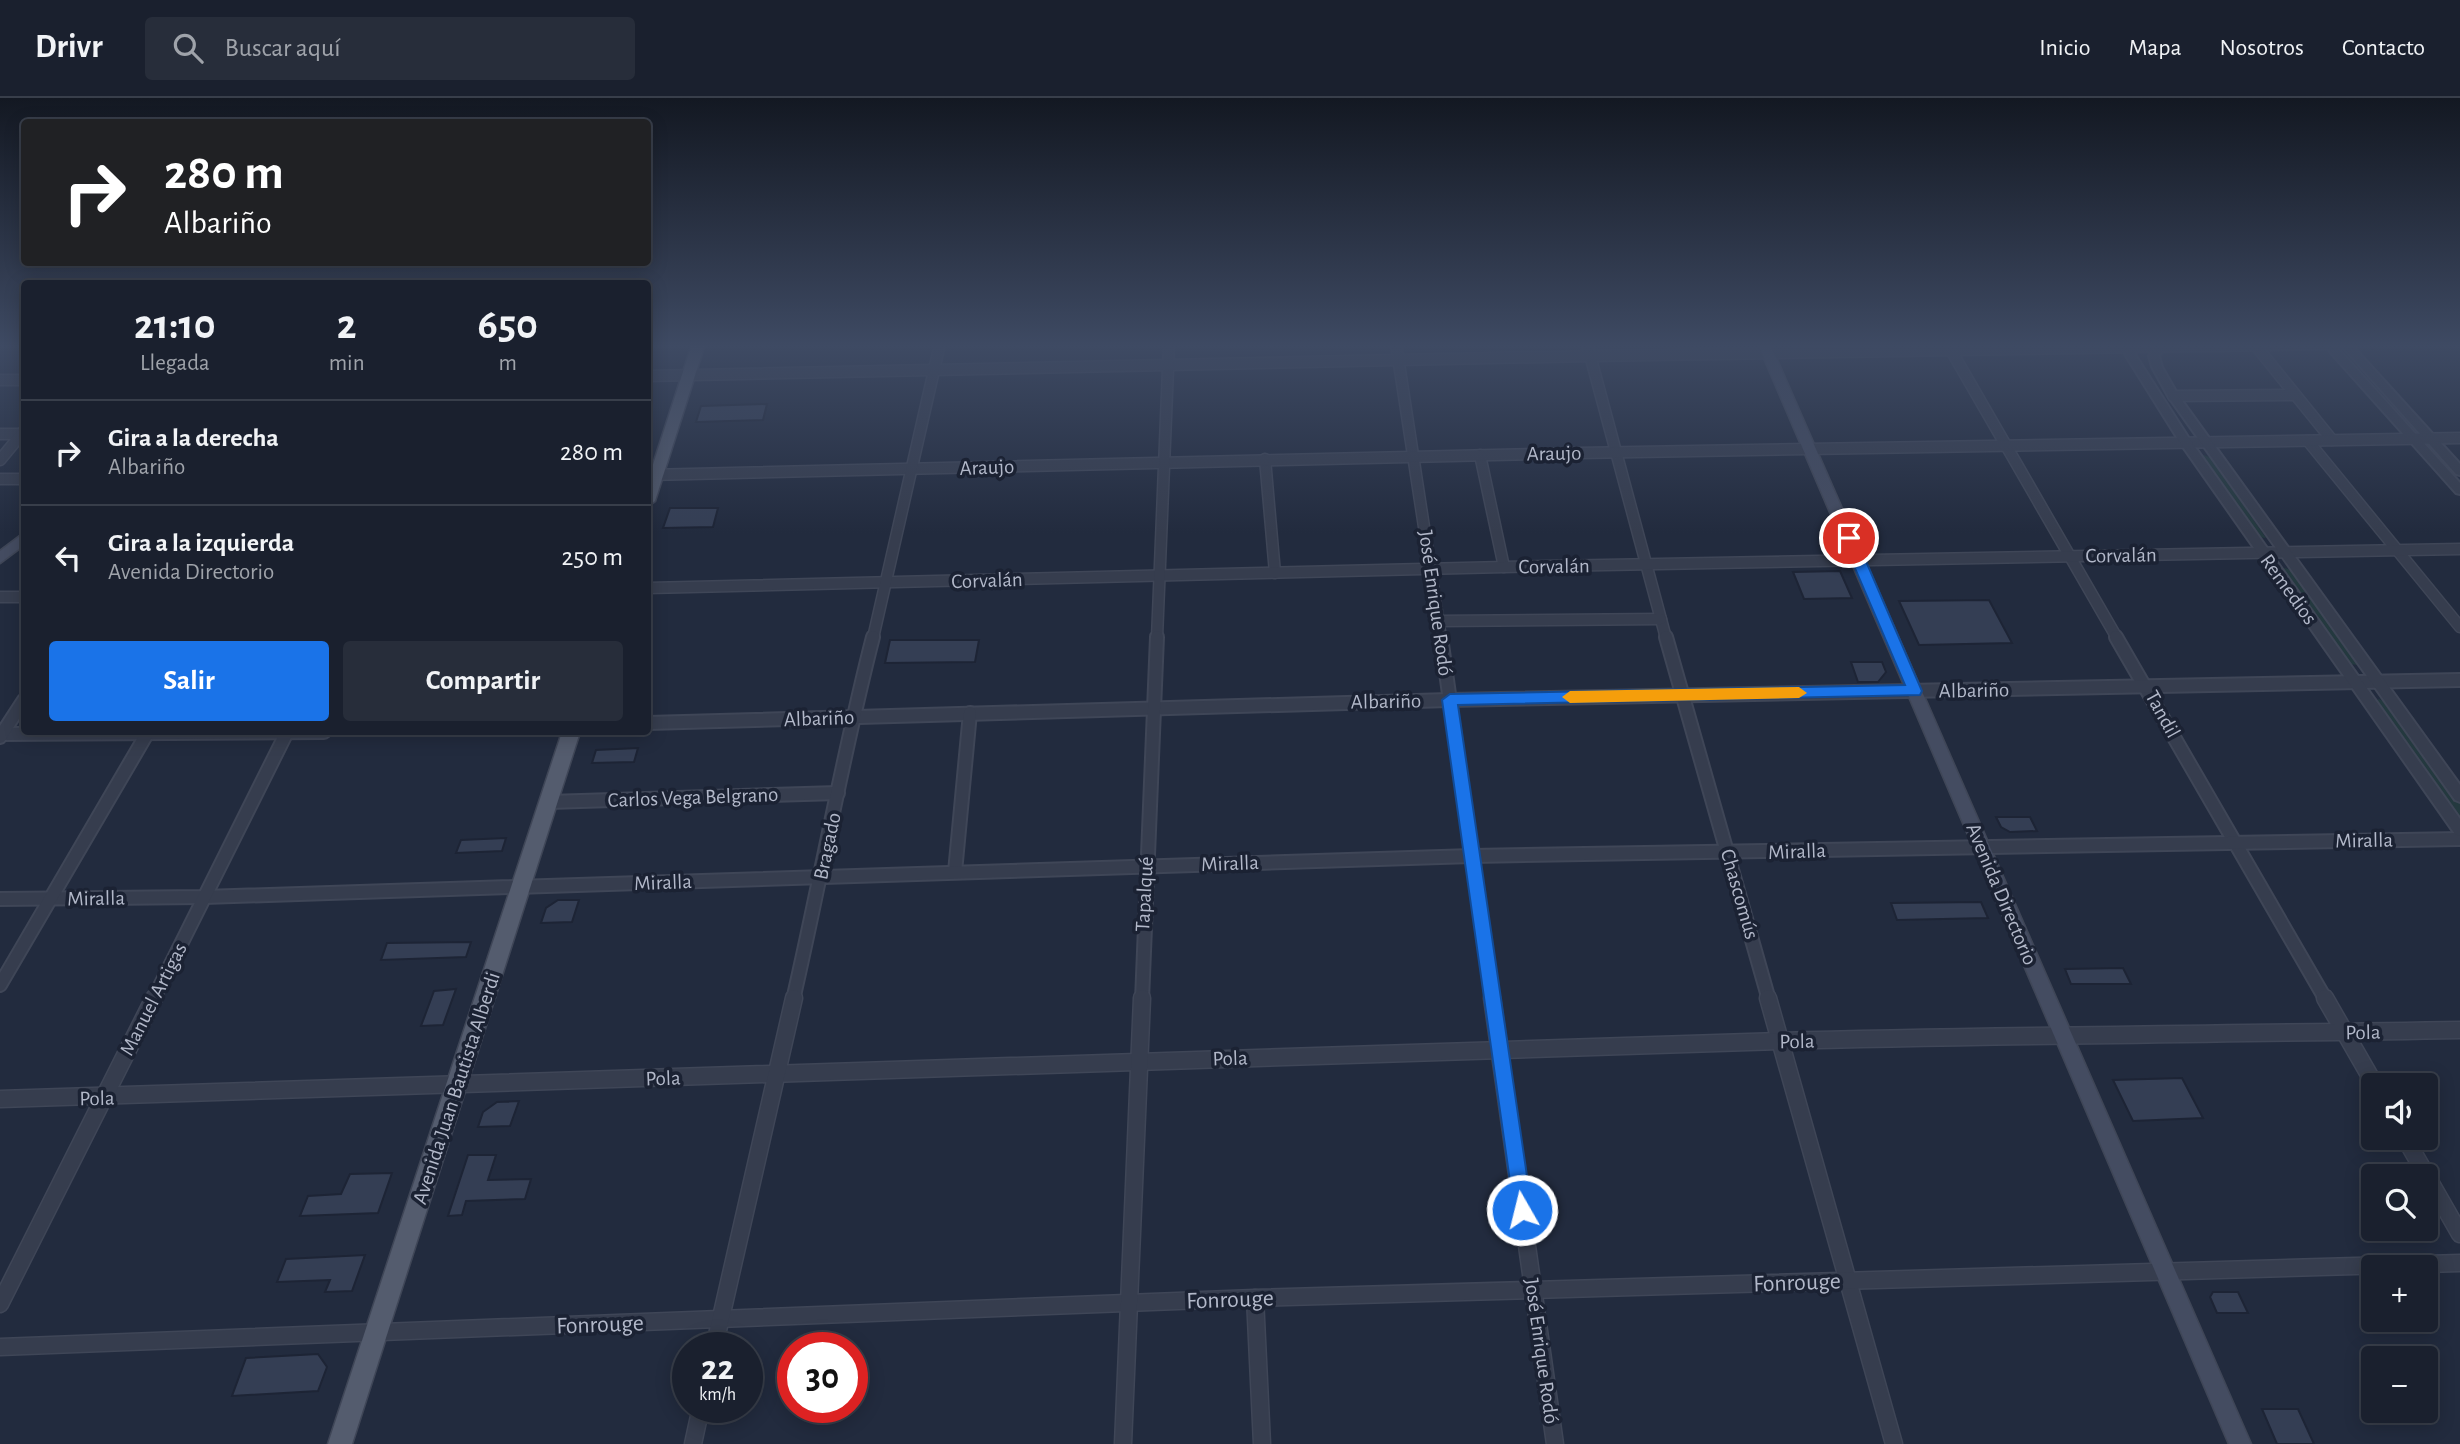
<!DOCTYPE html>
<html lang="es">
<head>
<meta charset="utf-8">
<style>
  :root { --surface:#1a202e; --page:#272d3a; --text:#f1f3f6; --muted:#9fa3aa; --line:#383e4a; --accent:#1a73e8 }
  body { margin:0; font-family:"Alegreya Sans",sans-serif; background:var(--page); color:var(--text); height:100vh; display:flex; flex-direction:column; font-size:26px; white-space:nowrap }
  * { box-sizing:border-box; margin:0 }
  p { font-size:23px; color:var(--muted) }
  .icon { flex:none; width:38px; height:38px; fill:none; stroke:currentColor; stroke-width:2; stroke-linecap:round; stroke-linejoin:round }
  .map { position:relative; flex:1; overflow:hidden }
  .drawer { position:absolute; left:21px; top:182px; width:630px; height:455px; display:flex; flex-direction:column; background:var(--surface); border-radius:7px; box-shadow:0 4px 18px #0003,0 0 0 2px var(--line) }
  .drawer>* { flex:none }
  .hud { position:absolute; left:21px; top:21px; width:630px; height:147px; border-radius:7px; box-shadow:0 4px 18px #0003,0 0 0 2px var(--line); background:#202124; color:#fff; overflow:hidden }
  .controls { position:absolute; left:2361px; top:975px; display:grid; gap:14px }
  .controls a { display:grid; place-items:center; width:77px; height:77px; border-radius:7px; background:var(--surface); box-shadow:0 4px 18px #0003,0 0 0 2px var(--line); font-size:35px }
  .speed { position:absolute; left:672px; top:1234px; display:flex; gap:14px; font-size:35px; font-weight:700; text-align:center }
  .speed>* { display:grid; place-content:center; width:91px; height:91px; border-radius:50%; background:var(--surface); box-shadow:0 4px 18px #0003,0 0 0 2px var(--line); line-height:1 }
  .speed small { font-size:18px; font-weight:400 }
  .speed .limit { border:10px solid #d22; background:#fff; color:#111 }
  .pin { position:absolute; display:grid; place-items:center; width:60px; height:60px; color:#fff; margin:-30px; border:4px solid #fff; border-radius:50%; box-shadow:0 2px 7px #0007 }
  .me { position:absolute; width:77px; margin:-38px; rotate:352deg; stroke-linejoin:round; filter:drop-shadow(0 0 5px #0008) }
  .turn { display:flex; align-items:center; gap:24px; height:147px; padding:0 28px; font-size:32px }
  .turn .icon { width:91px; height:91px; stroke-width:2.5 }
  .turn b { display:block; font-size:49px; line-height:60px }
  .eta { display:flex; justify-content:space-evenly; align-items:center; height:119px; text-align:center }
  .eta b { font-size:42px; font-weight:700; line-height:49px }
  .cta { display:flex; gap:14px; margin-top:auto; padding:14px 28px }
  .cta a { flex:1; height:80px; border-radius:7px; background:var(--accent); color:#fff; font-size:28px; font-weight:700; line-height:80px; text-align:center }
  .cta a+a { background:var(--page); color:var(--text) }
  ul { padding:0; list-style:none }
  li { display:flex; align-items:center; gap:21px; height:105px; padding:0 28px; border-top:2px solid var(--line) }
  li div { flex:1 }
  li b { display:block; font-size:26px }
  li em { font-style:normal }
  header { display:flex; align-items:center; gap:42px; box-sizing:border-box; height:98px; padding:0 35px; background:var(--surface); border-bottom:2px solid var(--line) }
  header strong { font-size:33px }
  nav { display:flex; gap:38px; margin-inline-start:auto; font-size:24px }
  .search { width:490px; height:63px; background:var(--page); display:flex; align-items:center; gap:18px; box-sizing:border-box; padding:0 24px; border-radius:7px; color:var(--muted); font-size:26px }
  .map>svg:first-child { display:block }
  .green { fill:#24393f }
  .building { fill:#343e54; stroke:#1d2435; stroke-width:2 }
  .lines { fill:none; stroke-linecap:round; stroke-linejoin:round }
  .minor-far2-casing { stroke:#3f4657; stroke-width:13 }
  .minor-far1-casing { stroke:#3f4657; stroke-width:16 }
  .minor-casing { stroke:#3f4657; stroke-width:19 }
  .tertiary-casing { stroke:#3f4657; stroke-width:4 }
  .secondary-casing { stroke:#3f4657; stroke-width:3 }
  .primary-casing { stroke:#3f4657; stroke-width:3 }
  .minor-far2 { stroke:#363d4e; stroke-width:10 }
  .minor-far1 { stroke:#363d4e; stroke-width:12 }
  .minor { stroke:#363d4e; stroke-width:16 }
  .tertiary { fill:#363d4e; fill-rule:evenodd }
  .secondary { fill:#444c61; fill-rule:evenodd }
  .primary { fill:#545c6e; fill-rule:evenodd }
  .route { fill:#1a73e8; stroke:#114b97; stroke-width:2 }
  .slow { fill:#f59e0b }
  .labels { text-anchor:middle; stroke-width:7; stroke-linejoin:round; paint-order:stroke }
  .street-label { font-size:21px; fill:#b2b8c9; stroke:#1b2233 }
  .near-street-label { font-size:24px; fill:#b2b8c9; stroke:#1b2233 }
</style>
</head>
<body>
<header>
<strong>Drivr</strong>
<div class="search"><svg class="icon" aria-label="search" viewBox="0 0 24 24"><circle cx="10" cy="10" r="6"/><path d="M15 15l6 6"/></svg>Buscar aquí</div>
<nav><a>Inicio</a><a>Mapa</a><a>Nosotros</a><a>Contacto</a></nav>
</header>
<div class="map">
<svg width="2460" height="1346" viewBox="0 0 2460 1346">
  <rect width="100%" height="100%" fill="#222b3e"/>
  <!-- green -->
  <g class="green">
    <path d="M2204,357L2211,360L2266,440L2258,439L2201,359Z"/>
    <path d="M2285,470L2291,472L2358,567L2349,566L2281,472Z"/>
    <path d="M2379,601L2386,604L2460,706V719L2375,603Z"/>
  </g>
  <!-- building -->
  <g class="building">
    <path d="M767,306L763,322L696,324L701,308Z"/>
    <path d="M670,410H718L713,429L663,430Z"/>
    <path d="M1840,473L1852,500L1804,501L1793,474Z"/>
    <path d="M1989,502L2012,545L1919,547L1899,503Z"/>
    <path d="M890,542H979L975,564L885,565Z"/>
    <path d="M1851,564H1882L1886,574L1878,584H1858Z"/>
    <path d="M638,650L634,664L592,665L596,652Z"/>
    <path d="M1996,719H2030L2037,733L2010,734L2001,729Z"/>
    <path d="M506,740L502,753L456,755L461,742Z"/>
    <path d="M558,802H579L572,824L541,825L546,810Z"/>
    <path d="M1981,804L1988,820L1897,822L1891,805Z"/>
    <path d="M471,844L466,859L381,862L387,845Z"/>
    <path d="M2123,870L2131,886H2071L2065,871Z"/>
    <path d="M456,891L443,927L421,928L434,893Z"/>
    <path d="M2182,980L2203,1020L2133,1023L2113,982Z"/>
    <path d="M519,1003L510,1028L478,1029L483,1014L497,1004Z"/>
    <path d="M468,1057H496L488,1082L531,1081L525,1101L466,1103L462,1117L448,1118Z"/>
    <path d="M392,1075L378,1115L300,1118L308,1098L341,1096L350,1076Z"/>
    <path d="M365,1157L352,1193L325,1194L330,1182L277,1184L286,1161Z"/>
    <path d="M2213,1194H2238L2248,1215H2217L2210,1199Z"/>
    <path d="M318,1256L327,1269L318,1293L232,1298L246,1260Z"/>
    <path d="M2262,1311H2298L2314,1346H2277Z"/>
  </g>
  <g class="lines">
    <defs>
      <g id="minor-far2">
        <path d="M1396,246L1441,540"/>
        <path d="M1587,246L1666,540"/>
        <path d="M1948,247L2117,540"/>
        <path d="M2256,248L2332,342"/>
        <path d="M648,278L1590,258L2334,246"/>
        <path d="M0,282H24"/>
        <path d="M2173,298L2295,297"/>
        <path d="M0,336H22"/>
        <path d="M2308,343L2460,529"/>
        <path d="M1480,357L1504,469"/>
        <path d="M1265,361L1275,475"/>
        <path d="M0,362L24,333"/>
        <path d="M648,377L1579,355L2460,340"/>
        <path d="M0,381H24"/>
        <path d="M648,490L1504,469L2460,451"/>
        <path d="M0,499H24"/>
        <path d="M1439,523L1661,521"/>
        <path d="M873,540L940,246"/>
        <path d="M1157,540L1169,246"/>
      </g>
      <g id="minor-far1">
        <path d="M1441,539L1492,902"/>
        <path d="M1666,539L1769,902"/>
        <path d="M2116,539L2326,902"/>
        <path d="M648,625L1449,602L2460,582"/>
        <path d="M0,636L324,634"/>
        <path d="M0,639L24,602"/>
        <path d="M549,704L838,695"/>
        <path d="M955,774L970,615"/>
        <path d="M0,801L204,799L1472,758L2460,741"/>
        <path d="M0,887L148,634"/>
        <path d="M153,902L287,634"/>
        <path d="M793,902C821,781 842,659 873,539"/>
        <path d="M1142,902L1157,539"/>
      </g>
      <g id="minor">
        <path d="M1492,900L1555,1346"/>
        <path d="M1768,900L1894,1346"/>
        <path d="M2325,900L2375,987"/>
        <path d="M0,1001C593,985 1186,958 1780,943C2007,937 2233,936 2460,932"/>
        <path d="M2405,1040L2460,1136"/>
        <path d="M1255,1200L1262,1346"/>
        <path d="M0,1206L154,900"/>
        <path d="M0,1249L1255,1200L2460,1165"/>
        <path d="M714,1250L794,900"/>
        <path d="M693,1346L701,1309"/>
        <path d="M1123,1346L1142,900"/>
      </g>
      <g id="tertiary">
        <path d="M2127,246H2138L2134,251L2136,258L2190,342L2460,721V738L2455,736L2181,346L2126,258L2124,250Z"/>
        <path d="M2157,246H2167L2159,258L2162,269L2178,297L2460,687V704L2455,702L2168,298L2152,269L2149,258Z"/>
        <path d="M2323,246H2334L2460,385V396L2456,395Z"/>
        <path d="M2340,246H2351L2460,366V377L2456,376Z"/>
      </g>
      <g id="secondary">
        <path d="M1758,246H1770L2251,1346H2229Z"/>
        <path d="M24,435V447L0,465V453Z"/>
      </g>
      <g id="primary">
        <path d="M692,246H705L655,403L648,408V382Z"/>
        <path d="M562,634H580L352,1346H328Z"/>
      </g>
    </defs>
    <!-- minor-far2 casing -->
    <use href="#minor-far2" class="minor-far2-casing"/>
    <!-- minor-far1 casing -->
    <use href="#minor-far1" class="minor-far1-casing"/>
    <!-- minor casing -->
    <use href="#minor" class="minor-casing"/>
    <!-- tertiary casing -->
    <use href="#tertiary" class="tertiary-casing"/>
    <!-- secondary casing -->
    <use href="#secondary" class="secondary-casing"/>
    <!-- primary casing -->
    <use href="#primary" class="primary-casing"/>
    <!-- minor-far2 -->
    <use href="#minor-far2" class="minor-far2"/>
    <!-- minor-far1 -->
    <use href="#minor-far1" class="minor-far1"/>
    <!-- minor -->
    <use href="#minor" class="minor"/>
    <!-- tertiary -->
    <use href="#tertiary" class="tertiary"/>
    <!-- secondary -->
    <use href="#secondary" class="secondary"/>
    <!-- primary -->
    <use href="#primary" class="primary"/>
  </g>
  <!-- sky -->
  <linearGradient id="sky" x2="0" y2="1"><stop stop-color="#131822"/><stop offset="0.57" stop-color="#3e4a63"/><stop offset="1" stop-color="#3e4a63" stop-opacity="0"/></linearGradient>
  <rect width="2460" height="435" fill="url(#sky)"/>
  <!-- route -->
  <path class="route" d="M1849,436L1856,440L1922,593L1920,597L1458,607L1532,1112L1529,1119L1522,1122L1515,1119L1442,602L1450,596L1905,587L1842,440Z"/>
  <!-- slow -->
  <path class="slow" d="M1799,589L1807,595L1799,600L1570,605L1562,599L1570,593Z"/>
  <g class="labels">
    <!-- street labels -->
    <g class="street-label">
      <text transform="translate(1554 355) rotate(-1)" y="7">Araujo</text>
      <text transform="translate(987 369) rotate(-2)" y="7">Araujo</text>
      <text transform="translate(2121 457) rotate(-1)" y="7">Corvalán</text>
      <text transform="translate(1554 468) rotate(-1)" y="7">Corvalán</text>
      <text transform="translate(987 482) rotate(-2)" y="7">Corvalán</text>
      <text transform="translate(2289 491) rotate(54)" y="7">Remedios</text>
      <text transform="translate(1436 505) rotate(82)" y="7">José Enrique Rodó</text>
      <text transform="translate(1974 592) rotate(-1)" y="7">Albariño</text>
      <text transform="translate(1386 603) rotate(-1)" y="7">Albariño</text>
      <text transform="translate(2163 616) rotate(61)" y="7">Tandil</text>
      <text transform="translate(819 620) rotate(-2)" y="7">Albariño</text>
      <text transform="translate(693 699) rotate(-2)" y="7">Carlos Vega Belgrano</text>
      <text transform="translate(2364 742) rotate(-1)" y="7">Miralla</text>
      <text transform="translate(827 748) rotate(-78)" y="7">Bragado</text>
      <text transform="translate(1797 753) rotate(-2)" y="7">Miralla</text>
      <text transform="translate(1230 765) rotate(-2)" y="7">Miralla</text>
      <text transform="translate(663 784) rotate(-2)" y="7">Miralla</text>
      <text transform="translate(1144 796) rotate(-87)" y="7">Tapalqué</text>
      <text transform="translate(1740 796) rotate(74)" y="7">Chascomús</text>
      <text transform="translate(2002 796) rotate(67)" y="7">Avenida Directorio</text>
      <text transform="translate(96 800) rotate(-1)" y="7">Miralla</text>
      <text transform="translate(153 901) rotate(-63)" y="7">Manuel Artigas</text>
      <text transform="translate(2363 934) rotate(-1)" y="7">Pola</text>
      <text transform="translate(1797 943) rotate(-1)" y="7">Pola</text>
      <text transform="translate(1230 960) rotate(-2)" y="7">Pola</text>
      <text transform="translate(663 980) rotate(-2)" y="7">Pola</text>
      <text transform="translate(456 990) rotate(-72)" y="7">Avenida Juan Bautista Alberdi</text>
      <text transform="translate(97 1000) rotate(-1)" y="7">Pola</text>
      <text transform="translate(1542 1253) rotate(82)" y="7">José Enrique Rodó</text>
    </g>
    <!-- near-street labels -->
    <g class="near-street-label">
      <text transform="translate(1797 1184) rotate(-2)" y="8">Fonrouge</text>
      <text transform="translate(1230 1201) rotate(-2)" y="8">Fonrouge</text>
      <text transform="translate(600 1226) rotate(-2)" y="8">Fonrouge</text>
    </g>
  </g>
</svg>
<div class="controls">
<a><svg class="icon" aria-label="sound" viewBox="0 0 24 24"><path d="M4 9h4l5-4v14l-5-4H4zM17 9q2 3 0 6"/></svg></a>
<a><svg class="icon" aria-label="search" viewBox="0 0 24 24"><circle cx="10" cy="10" r="6"/><path d="M15 15l6 6"/></svg></a>
<a>+</a>
<a>−</a>
</div>
<div class="speed"><div>22<small>km/h</small></div><div class="limit">30</div></div>
<div class="pin" style="left:1849px;top:440px;background:#d93025"><svg class="icon" aria-label="arrive" viewBox="0 0 24 24"><path d="M6 21V4h12l-3 4 3 4H6"/></svg></div>
<svg class="me" style="left:1522px;top:1112px" viewBox="-20 -20 40 40"><circle r="17" fill="#1a73e8" stroke="#fff" stroke-width="3"/><path d="M0-11L8 9 0 5-8 9z" fill="#fff"/></svg>
<div class="hud">
<div class="turn"><svg class="icon" aria-label="right" viewBox="0 0 24 24"><path d="M7 20v-9h11M14 6l5 5-5 5"/></svg><div><b>280 m</b>Albariño</div></div>
</div>
<section class="drawer">
<div class="eta">
<div><b>21:10</b><p>Llegada</p></div>
<div><b>2</b><p>min</p></div>
<div><b>650</b><p>m</p></div>
</div>
<ul>
<li><svg class="icon" aria-label="right" viewBox="0 0 24 24"><path d="M7 20v-9h11M14 6l5 5-5 5"/></svg><div><b>Gira a la derecha</b><p>Albariño</p></div><em>280 m</em></li>
<li><svg class="icon" aria-label="left" viewBox="0 0 24 24"><path d="M17 20v-9H6M10 6l-5 5 5 5"/></svg><div><b>Gira a la izquierda</b><p>Avenida Directorio</p></div><em>250 m</em></li>
</ul>
<div class="cta"><a>Salir</a><a>Compartir</a></div>
</section>
</div>
</body>
</html>
